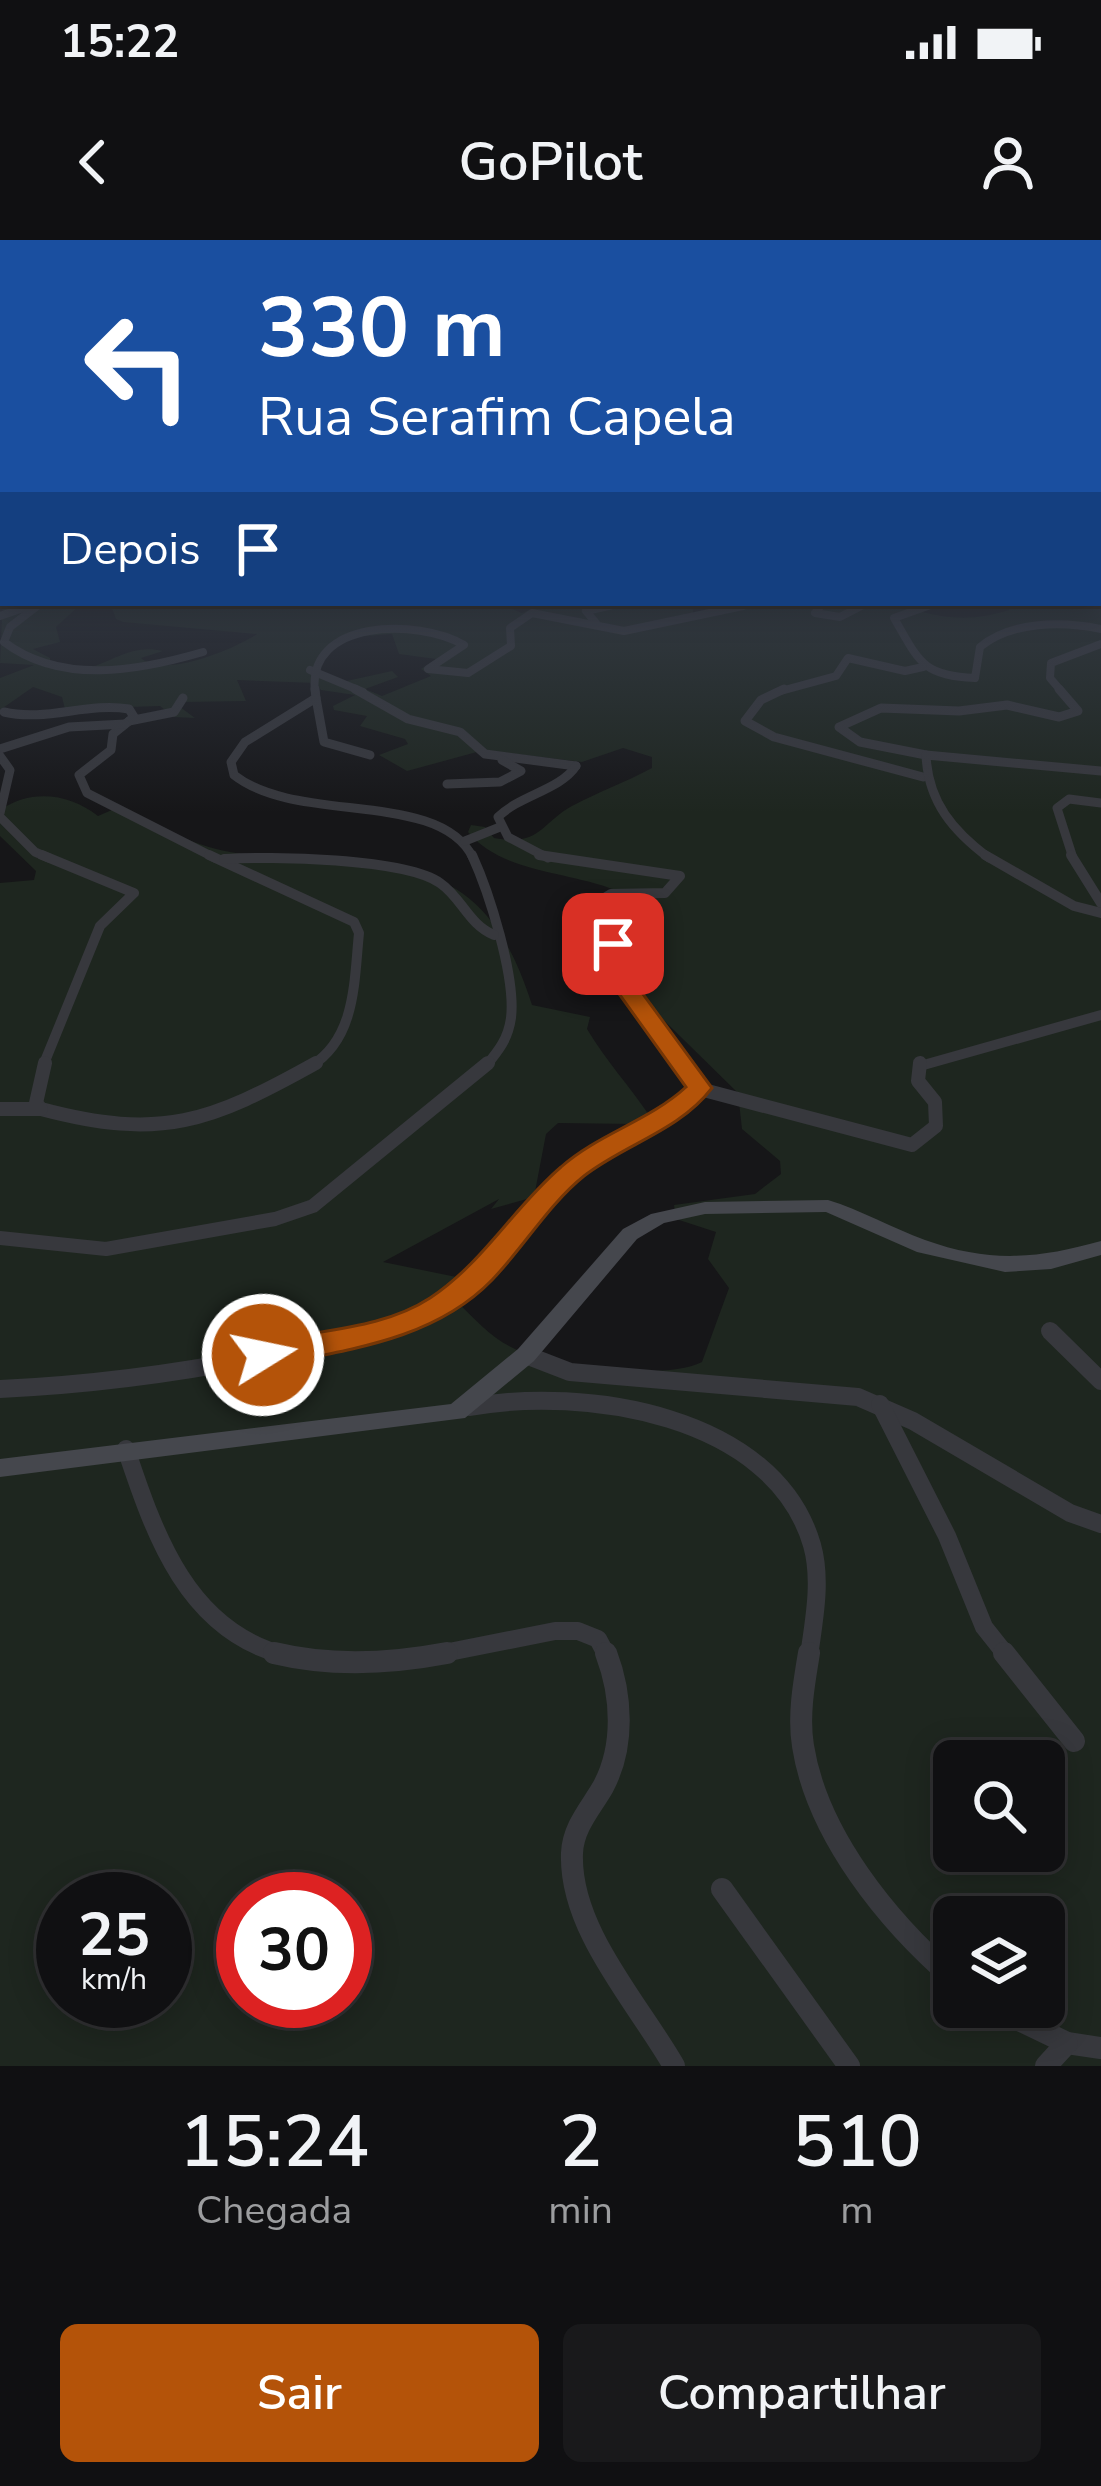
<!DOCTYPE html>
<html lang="pt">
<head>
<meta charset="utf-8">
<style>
  :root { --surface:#101012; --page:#19191b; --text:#f1f3f6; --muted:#9c9d9f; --line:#303032; --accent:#b45309 }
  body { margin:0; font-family:"Nunito Sans",sans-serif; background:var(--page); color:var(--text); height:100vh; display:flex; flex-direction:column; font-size:45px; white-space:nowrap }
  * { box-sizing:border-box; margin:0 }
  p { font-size:39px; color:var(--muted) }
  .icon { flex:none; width:66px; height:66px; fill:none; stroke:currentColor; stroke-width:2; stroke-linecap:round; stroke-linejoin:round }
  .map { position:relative; height:1826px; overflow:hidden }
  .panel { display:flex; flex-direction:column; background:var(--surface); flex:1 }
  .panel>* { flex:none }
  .guide { position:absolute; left:0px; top:0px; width:1101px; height:366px; box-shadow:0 6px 30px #0003,0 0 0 3px var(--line); background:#1a4fa0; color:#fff; overflow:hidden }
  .buttons { position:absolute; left:933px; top:1500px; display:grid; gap:24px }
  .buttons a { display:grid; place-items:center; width:132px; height:132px; border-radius:18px; background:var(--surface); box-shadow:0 6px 30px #0003,0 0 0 3px var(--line); font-size:60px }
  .speed { position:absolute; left:36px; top:1632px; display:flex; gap:24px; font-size:60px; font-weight:700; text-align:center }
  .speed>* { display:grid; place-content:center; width:156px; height:156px; border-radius:50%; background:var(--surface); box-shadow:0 6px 30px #0003,0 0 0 3px var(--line); line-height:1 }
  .speed small { font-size:30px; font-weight:400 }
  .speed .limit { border:18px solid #d22; background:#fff; color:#111 }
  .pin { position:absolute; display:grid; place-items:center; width:102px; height:102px; color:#fff; margin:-51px; border-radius:24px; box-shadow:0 6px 18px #0006 }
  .me { position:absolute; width:132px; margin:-66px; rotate:80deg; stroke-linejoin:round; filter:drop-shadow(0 0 9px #0008) }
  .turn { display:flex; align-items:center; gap:42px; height:252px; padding:0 60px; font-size:54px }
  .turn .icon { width:156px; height:156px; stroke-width:2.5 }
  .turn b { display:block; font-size:84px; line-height:102px }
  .then { display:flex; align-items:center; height:114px; padding:0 60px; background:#0003; gap:24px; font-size:45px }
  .eta { display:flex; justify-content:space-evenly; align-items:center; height:204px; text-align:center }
  .eta b { font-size:72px; font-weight:600; line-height:84px }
  .cta { display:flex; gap:24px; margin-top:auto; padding:24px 60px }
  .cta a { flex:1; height:138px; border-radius:18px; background:var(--accent); color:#fff; font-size:48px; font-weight:600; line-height:138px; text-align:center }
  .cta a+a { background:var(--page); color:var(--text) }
  .status { display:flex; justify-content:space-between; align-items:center; height:84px; padding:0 60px; background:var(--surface); direction:ltr }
  .status svg { height:33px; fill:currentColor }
  header { display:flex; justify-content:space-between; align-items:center; height:156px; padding:0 60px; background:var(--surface); font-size:54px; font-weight:600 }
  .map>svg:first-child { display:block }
  .green { fill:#1e261f; fill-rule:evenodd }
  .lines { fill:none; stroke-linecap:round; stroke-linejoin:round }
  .street-far5 { stroke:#37383d; stroke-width:8 }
  .street-far4 { stroke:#37383d; stroke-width:9 }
  .street-far3 { stroke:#37383d; stroke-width:10 }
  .street-far2 { stroke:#37383d; stroke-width:14 }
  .street-far1 { stroke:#37383d; stroke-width:18 }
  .street { stroke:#37383d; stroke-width:22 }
  .secondary { fill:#45474d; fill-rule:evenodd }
  .route { fill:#b45309; stroke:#753606; stroke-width:3 }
</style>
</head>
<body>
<div class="status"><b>15:22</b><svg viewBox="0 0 49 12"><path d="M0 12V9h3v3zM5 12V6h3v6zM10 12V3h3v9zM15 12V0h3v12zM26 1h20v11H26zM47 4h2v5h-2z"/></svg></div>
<header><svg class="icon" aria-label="back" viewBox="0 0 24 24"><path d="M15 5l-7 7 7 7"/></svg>GoPilot<svg class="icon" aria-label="person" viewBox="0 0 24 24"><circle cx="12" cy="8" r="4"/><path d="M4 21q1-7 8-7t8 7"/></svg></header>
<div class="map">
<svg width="1101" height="1826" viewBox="0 0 1101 1826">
  <rect width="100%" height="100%" fill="#161618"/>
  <!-- green -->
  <path class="green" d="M3,358V363H82L56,387L60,402L33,409L50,418V425C62,427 78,432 89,428C115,420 133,404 163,411L141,418C163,439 234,409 257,394L123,382L116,379L110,363H526L512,369L522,373L547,363H693V376L735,363H945L919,371C952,380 977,380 1009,370L1011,363L1101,359V1826H0V643L34,640L36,631L0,596V570C32,548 70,554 98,576L121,566C156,585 190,605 230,612C376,640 476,587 532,765L590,777L587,789C606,821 628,844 649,875L635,884L558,883L546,894L534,957L491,969L499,959L383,1022L471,1040L476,1049L456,1061C474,1078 492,1099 515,1109C555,1127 664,1141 702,1122L729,1048L708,1019L716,992L676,979L674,965L755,954L781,934L780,921L742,889L738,853L630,747L627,679L615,650C568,631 502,633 468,592L471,585L485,587L494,598C540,607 541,583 572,566C598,552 626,542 652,528V517L623,508L582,522L484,510L407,531L379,515L408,504L405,499L360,486L367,476L334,470L333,466L355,455L321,450L316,443L237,440L246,461L183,462L180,467L195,478L174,477L160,466L65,469L62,457L33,447L0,470V438L34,425L0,423ZM392,394L399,414L436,419L421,429L431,436L382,456L365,449L398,437L392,431L342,442L314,427L340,398ZM954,1521H1044V1611H954ZM63,1659H165V1761H63ZM243,1659H345V1761H243ZM954,1677H1044V1767H954Z"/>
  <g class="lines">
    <!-- street-far5 -->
    <g class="street-far5">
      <path d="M41,363L10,387L4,402C61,445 138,431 203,412"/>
      <path d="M823,363L815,373L840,377L867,363"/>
      <path d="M936,363L894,378C919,421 922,436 975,438L980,407C1012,381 1062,381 1101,389"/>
      <path d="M0,376L29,366"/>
      <path d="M596,383L586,371L622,363"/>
      <path d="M310,430L363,452"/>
      <path d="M315,452C306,379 418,378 464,405L428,429L468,433L511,406L510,388L532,373L624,391L743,366"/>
      <path d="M777,452L836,436L848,418L905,431L923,427"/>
      <path d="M1062,452L1050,438L1051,423L1101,404"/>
    </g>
    <!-- street-far4 -->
    <g class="street-far4">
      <path d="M315,449L316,458L245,502L231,522L234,535C297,585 440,549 473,618"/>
      <path d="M355,449L408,479L460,492L485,514L576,526"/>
      <path d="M784,449L761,460L745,481L774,497L923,537"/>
      <path d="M316,458L324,502L370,515"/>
      <path d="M4,472C46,482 87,462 129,469L134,477L113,494L111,510L79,535L87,553L215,618"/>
      <path d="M129,481L174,472L183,458"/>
      <path d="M0,509L69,487L125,484"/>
      <path d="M926,515L860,502L839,487L881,468L959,471L1007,465L1059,477L1078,471L1059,449"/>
      <path d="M0,516L10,530L0,573"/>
      <path d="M447,544L500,542L521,531L502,520"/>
      <path d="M0,577L35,612L49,618"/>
      <path d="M465,601L500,587"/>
      <path d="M548,618L508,597L498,577C520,555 560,550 576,526"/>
      <path d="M989,618C953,591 928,562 926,515L1101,531"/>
      <path d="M1073,618L1057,568L1069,559L1101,563"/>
    </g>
    <!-- street-far3 -->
    <g class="street-far3">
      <path d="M42,615L134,653L100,686L43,826"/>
      <path d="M209,615L354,682L359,693C354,742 356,798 311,826"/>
      <path d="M472,615C489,652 516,737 511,778C508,799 499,810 486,826"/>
      <path d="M539,615L680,636L665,653L611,654L585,670L616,709L629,751L684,826"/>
      <path d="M985,615L1074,666L1101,673"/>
      <path d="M1071,615L1101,663"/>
      <path d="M224,619C269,616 405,618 440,643C462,658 468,684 494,695"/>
      <path d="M920,826L1101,775"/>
    </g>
    <!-- street-far2 -->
    <g class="street-far2">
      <path d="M45,823L36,863L41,869C162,901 210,882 316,823"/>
      <path d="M681,823L700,849"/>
      <path d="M700,849L912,905L936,886L935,862L918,841L920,823"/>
      <path d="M0,869H41"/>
      <path d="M0,998L106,1009L275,979L313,966L488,823"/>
      <path d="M386,1088L415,1080L463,1051L572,931L676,871L700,849"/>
    </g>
    <!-- street-far1 -->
    <g class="street-far1">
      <path d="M1050,1091L1101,1141"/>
      <path d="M526,1115L570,1132L858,1157L913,1181L1070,1273L1101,1284"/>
      <path d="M0,1149C135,1143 266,1120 397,1085"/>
      <path d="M880,1164L947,1296L984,1387L1007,1416"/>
      <path d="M470,1167C583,1146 774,1174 812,1305C822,1340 814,1380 809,1416"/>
      <path d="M126,1209C155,1296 188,1392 287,1416"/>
      <path d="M429,1416L555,1391H578L598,1399L607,1416"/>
    </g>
    <!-- street -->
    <g class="street">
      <path d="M274,1413C332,1427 389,1424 447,1413"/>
      <path d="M606,1413C622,1455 625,1506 603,1547C591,1568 573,1587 572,1613C569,1689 638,1763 674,1826"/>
      <path d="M809,1413C804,1443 798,1476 803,1506C817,1595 888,1682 954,1739"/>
      <path d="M1004,1413L1074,1501"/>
      <path d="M722,1649L849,1826"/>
      <path d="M992,1767L1067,1803L1101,1808"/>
      <path d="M1046,1826L1067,1803"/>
    </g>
    <!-- secondary -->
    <g class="secondary">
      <rect x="1098" y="318" width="3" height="5"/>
      <path d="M828,960C861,970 892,988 925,1000C989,1023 1037,1019 1101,1001V1015L1051,1029L1005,1032L917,1012L826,972L705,974L664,983L637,999L534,1121L465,1178L0,1237V1219L451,1164L518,1109L623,989L651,974L705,962Z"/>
    </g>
  </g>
  <!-- sky -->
  <linearGradient id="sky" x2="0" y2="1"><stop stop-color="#0c0c0d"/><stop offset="0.55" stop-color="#363c48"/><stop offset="1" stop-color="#363c48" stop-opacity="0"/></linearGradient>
  <rect width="1101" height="573" fill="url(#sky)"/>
  <!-- route -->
  <path class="route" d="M613,698L624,704L640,750L712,848C679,891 625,904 584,936C549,964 523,1008 492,1040C432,1102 343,1110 263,1127L252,1123L247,1115L252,1106C309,1089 378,1092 430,1058C483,1023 514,967 561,927C598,894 649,881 686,847L617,751L602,704Z"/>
</svg>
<div class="buttons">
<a><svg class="icon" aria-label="search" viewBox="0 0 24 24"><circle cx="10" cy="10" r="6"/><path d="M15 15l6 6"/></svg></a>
<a><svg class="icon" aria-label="layers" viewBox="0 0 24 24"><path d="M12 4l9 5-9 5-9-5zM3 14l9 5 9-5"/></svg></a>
</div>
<div class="speed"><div>25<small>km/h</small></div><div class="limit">30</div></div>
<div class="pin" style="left:613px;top:704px;background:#d93025"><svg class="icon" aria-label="arrive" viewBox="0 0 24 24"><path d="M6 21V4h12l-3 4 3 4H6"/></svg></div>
<svg class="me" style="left:263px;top:1115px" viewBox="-20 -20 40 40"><circle r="17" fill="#b45309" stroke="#fff" stroke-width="3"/><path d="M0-11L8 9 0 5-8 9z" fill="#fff"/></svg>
<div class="guide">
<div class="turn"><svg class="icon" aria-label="left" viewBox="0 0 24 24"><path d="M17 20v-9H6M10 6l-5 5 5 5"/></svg><div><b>330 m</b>Rua Serafim Capela</div></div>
<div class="then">Depois<svg class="icon" aria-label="arrive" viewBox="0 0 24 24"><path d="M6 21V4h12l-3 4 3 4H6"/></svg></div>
</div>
</div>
<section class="panel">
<div class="eta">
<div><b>15:24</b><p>Chegada</p></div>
<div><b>2</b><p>min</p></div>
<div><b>510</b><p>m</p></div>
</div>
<div class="cta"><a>Sair</a><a>Compartilhar</a></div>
</section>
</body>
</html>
